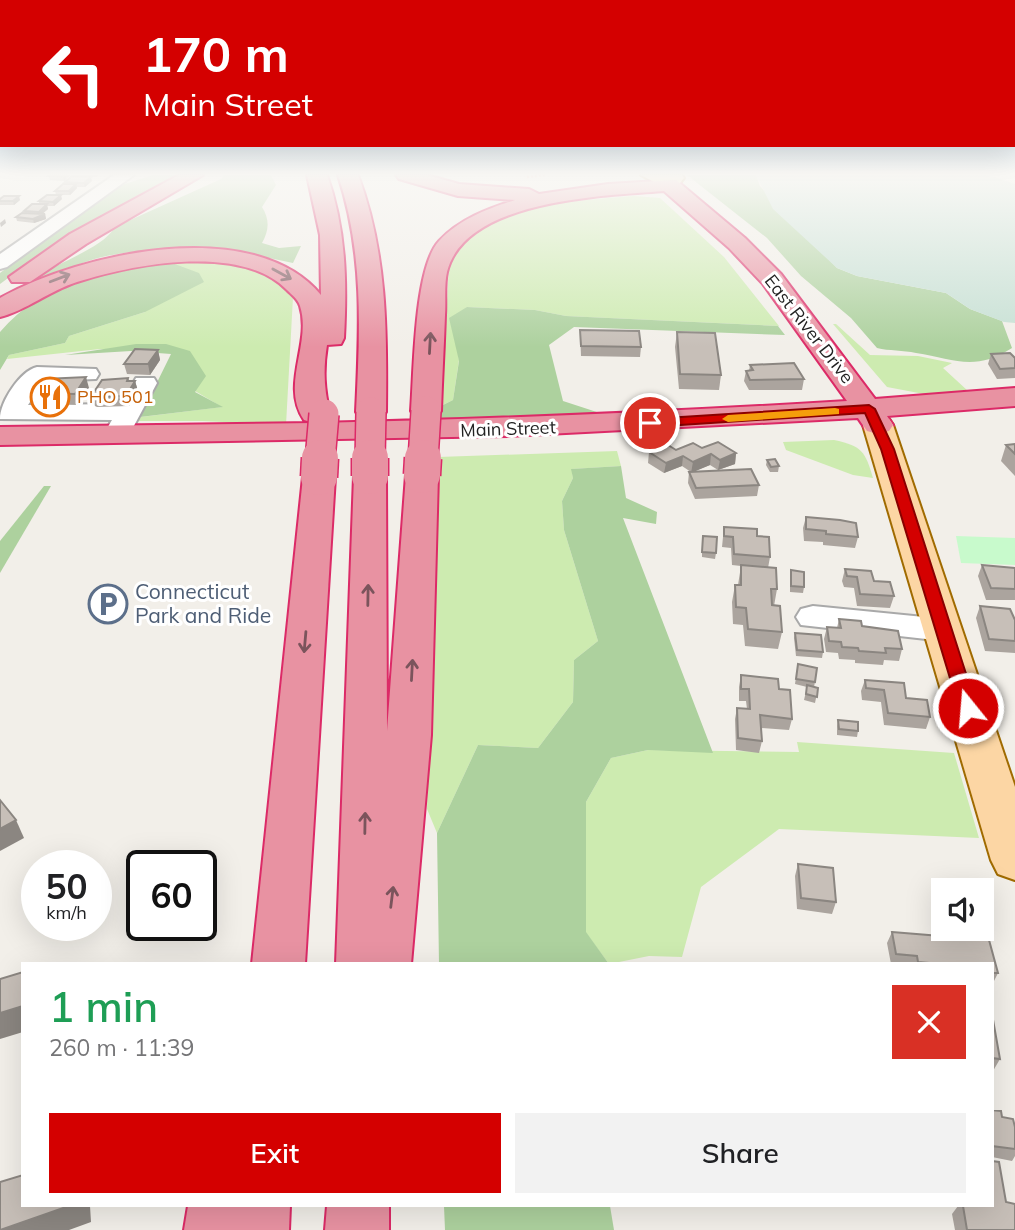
<!DOCTYPE html>
<html lang="en">
<head>
<meta charset="utf-8">
<style>
  :root { --surface:#fff; --page:#f2f2f2; --text:#202124; --muted:#757577; --accent:#d40000 }
  body { margin:0; font-family:Mulish,sans-serif; background:var(--page); color:var(--text); height:100vh; display:flex; flex-direction:column; font-size:26px; white-space:nowrap }
  * { box-sizing:border-box; margin:0 }
  p { font-size:23px; color:var(--muted) }
  .icon { flex:none; width:38px; height:38px; fill:none; stroke:currentColor; stroke-width:2; stroke-linecap:round; stroke-linejoin:round }
  .map { position:relative; flex:1; overflow:hidden }
  .panel { position:absolute; left:21px; top:962px; width:973px; height:245px; display:flex; flex-direction:column; background:var(--surface); border-radius:0px; box-shadow:0 7px 28px #0002 }
  .panel>* { flex:none }
  .banner { position:absolute; left:0px; top:0px; width:1015px; height:147px; box-shadow:0 7px 28px #0002; background:#d40000; color:#fff; overflow:hidden }
  .buttons { position:absolute; left:931px; top:878px; display:grid; gap:14px }
  .buttons a { display:grid; place-items:center; width:63px; height:63px; border-radius:0px; background:var(--surface); box-shadow:0 7px 28px #0002; font-size:35px }
  .speed { position:absolute; left:21px; top:850px; display:flex; gap:14px; font-size:35px; font-weight:700; text-align:center }
  .speed>* { display:grid; place-content:center; width:91px; height:91px; border-radius:50%; background:var(--surface); box-shadow:0 7px 28px #0002; line-height:1 }
  .speed small { font-size:18px; font-weight:400 }
  .speed .limit { border:4px solid #111; border-radius:10px; background:#fff; color:#111 }
  .pin { position:absolute; display:grid; place-items:center; width:60px; height:60px; color:#fff; margin:-30px; border:4px solid #fff; border-radius:50%; box-shadow:0 2px 7px #0007 }
  .me { position:absolute; width:77px; margin:-38px; rotate:343deg; stroke-linejoin:round; filter:drop-shadow(0 0 5px #0008) }
  .turn { display:flex; align-items:center; gap:24px; height:147px; padding:0 28px; font-size:32px }
  .turn .icon { width:91px; height:91px; stroke-width:2.5 }
  .turn b { display:block; font-size:49px; line-height:60px }
  .round { display:grid; place-items:center; flex:none; width:74px; height:74px; border-radius:0px; background:var(--page) }
  .head { display:flex; align-items:center; justify-content:space-between; height:119px; padding:0 28px }
  h1 { font-size:42px; font-weight:600; line-height:52px; color:#1e9e55 }
  .button { display:flex; gap:14px; margin-top:auto; padding:14px 28px }
  .button a { flex:1; height:80px; border-radius:0px; background:var(--accent); color:#fff; font-size:28px; font-weight:600; line-height:80px; text-align:center }
  .button a+a { background:var(--page); color:var(--text) }
  .map>svg:first-child { display:block }
  .grass { fill:#cdebb0 }
  .forest { fill:#add19e }
  .wetland { fill:#c6e0d4 }
  .park { fill:#c8facc }
  .lines { fill:none; stroke-linecap:round; stroke-linejoin:round }
  .minor-casing { stroke:#a9a9a9; stroke-width:4 }
  .major-casing { stroke:#a06b00; stroke-width:4 }
  .highway-casing { stroke:#dc2a67; stroke-width:4 }
  .path { stroke:#fa8072; stroke-width:2.5; stroke-dasharray:2 2; stroke-linecap:butt }
  .minor { fill:#fff; fill-rule:evenodd }
  .major { fill:#fcd6a4; fill-rule:evenodd }
  .highway { fill:#e892a2; fill-rule:evenodd }
  .highway-bridge-far1-casing { stroke:#dc2a67; stroke-width:32; stroke-linecap:butt }
  .highway-bridge-casing { stroke:#dc2a67; stroke-width:39; stroke-linecap:butt }
  .highway-bridge-far1 { stroke:#e892a2; stroke-width:29 }
  .highway-bridge { stroke:#e892a2; stroke-width:36 }
  .wall { fill:#aba49e }
  .shaded-wall { fill:#8b8681 }
  .building { fill:#c7bfb8; stroke:#8b8681; stroke-width:2 }
  .oneway { stroke:#7b545c }
  .route { fill:#d40000; stroke:#8a0000; stroke-width:2 }
  .slow { fill:#f59e0b }
  .labels { text-anchor:middle; stroke-width:6; stroke-linejoin:round; paint-order:stroke }
  .far-street-label { font-size:18px; fill:#222; stroke:#fff }
  .far-food-label { font-size:18px; fill:#c56008; stroke:#fff; text-anchor:start }
  .service-label { font-size:21px; fill:#4e5e75; stroke:#fff; text-anchor:start }
</style>
</head>
<body>
<div class="map">
<svg width="1015" height="1230" viewBox="0 0 1015 1230">
  <rect width="100%" height="100%" fill="#f2efe9"/>
  <!-- grass -->
  <g class="grass">
    <path d="M634,196L660,198L724,257L779,326L566,316L535,310L467,307L454,330L459,360L453,400L441,406L449,265C457,254 464,240 476,232C521,203 582,200 634,196Z"/>
    <path d="M177,260C223,262 260,261 293,297L286,425L202,421H136L141,417L222,407L195,391L190,351L100,349L7,359L9,355L65,343L69,336L145,312L135,264Z"/>
    <path d="M833,324H836L870,355L918,356L952,363L943,368L968,391L924,394L887,387Z"/>
    <path d="M834,440C862,446 865,451 873,478L853,475L786,450L783,442Z"/>
    <path d="M617,451L621,466L572,469L573,478L562,501L564,530L598,641L574,660L573,702L538,748L478,745L437,833L427,809L438,457Z"/>
    <path d="M797,742L954,753L979,838L779,829L701,887L682,957L649,956L609,964L586,933V802L611,758L648,750L799,752Z"/>
  </g>
  <!-- forest -->
  <g class="forest">
    <path d="M153,175H184L148,191L137,201L42,253L0,284V273L115,187Z"/>
    <path d="M224,175H271L276,185L262,207C270,220 269,230 262,243L279,248L301,246L293,263C233,250 159,243 98,258C78,263 59,275 37,278C59,261 102,249 115,227L221,179Z"/>
    <path d="M687,175H756L760,186L837,268L857,276L946,293L970,309L1002,321L1012,348C975,372 954,359 916,353C903,350 889,351 877,348L851,318L801,276L767,238Z"/>
    <path d="M172,263L199,273L204,282L145,312L69,336L65,343L9,355L0,370V332C43,282 108,264 172,263Z"/>
    <path d="M467,307L535,310L566,316L778,326L785,335L574,327L549,345L563,401L609,416L439,423L441,406L453,400L459,361L449,318Z"/>
    <path d="M136,344H166L190,351L206,376L195,392L223,407L140,417L171,354L131,351L65,355Z"/>
    <path d="M621,466L626,498L657,512L656,524L623,518L713,753L648,750L611,758L586,802V932L609,964H439L437,833L478,745L538,748L573,702L574,660L598,641L564,530L562,501L573,478L571,469Z"/>
    <path d="M44,486H51L0,573V541Z"/>
    <path d="M444,1206H610L614,1230H445Z"/>
  </g>
  <!-- wetland -->
  <path class="wetland" d="M756,175H989L1015,184V323L1004,322L970,309L946,293L857,276L837,268L773,209Z"/>
  <!-- park -->
  <path class="park" d="M956,536L1015,538V565L961,563Z"/>
  <g class="lines">
    <defs>
      <g id="minor">
        <path d="M114,175H134L7,267L0,269V254Z"/>
        <path d="M37,367L96,369L99,374L96,379L44,381L28,405L121,404L136,378H154L157,383L129,435L125,441H107L103,435L112,420L0,419C0,402 20,371 37,367Z"/>
        <path d="M813,606L944,619L956,622L961,630L956,638L944,641L801,625L796,617L801,609Z"/>
      </g>
      <g id="major">
        <path d="M641,175H682L684,178L676,188L669,190Z"/>
        <path d="M878,416L889,419L893,425L1015,787V880L998,874L991,860L863,425L867,419Z"/>
      </g>
      <g id="highway">
        <path d="M179,175H203L86,244L30,282H12L9,277L70,234Z"/>
        <path d="M307,175H327C346,229 347,282 344,338L341,344L327,345C323,370 324,389 330,414L326,420L316,423C493,419 670,412 847,401L763,284L729,248L664,191C604,196 465,199 447,272C444,285 446,302 445,315C444,347 442,379 441,411L437,417L426,420L415,417L411,411C414,372 414,268 439,241C460,219 487,209 515,200L458,196L399,179L396,175H427L459,184L529,189L539,194L608,184L676,180L745,238L781,274L875,399L1015,388V406L887,416L893,425L889,431L878,434L867,431L858,418L508,436L0,445V427L314,423L304,420C280,385 312,343 300,306C298,299 292,295 287,290C241,243 134,264 77,282C51,290 25,311 0,317V298C80,253 254,214 321,295L320,235Z"/>
        <path d="M338,175H358C387,252 387,330 386,412L382,418L371,421L360,418L356,412C360,331 364,253 338,175Z"/>
        <path d="M422,465L434,468L438,475L431,735L411,964H336L354,476L358,469L370,466L382,469L386,476L387,731L406,475L410,468Z"/>
        <path d="M319,467L331,470L335,477L305,964H252L303,477L307,470Z"/>
        <path d="M188,1206H290L289,1230H184Z"/>
        <path d="M327,1206H389V1230H325Z"/>
      </g>
    </defs>
    <!-- minor casing -->
    <use href="#minor" class="minor-casing"/>
    <!-- major casing -->
    <use href="#major" class="major-casing"/>
    <!-- highway casing -->
    <use href="#highway" class="highway-casing"/>
    <!-- path -->
    <path class="path" d="M527,177L546,175"/>
    <!-- minor -->
    <use href="#minor" class="minor"/>
    <!-- major -->
    <use href="#major" class="major"/>
    <!-- highway -->
    <use href="#highway" class="highway"/>
    <defs>
      <g id="highway-bridge-far1">
        <path d="M320,460L324,414"/>
        <path d="M370,460L371,412"/>
        <path d="M423,460L426,411"/>
      </g>
      <g id="highway-bridge">
        <path d="M422,475L423,458"/>
        <path d="M370,476V458"/>
        <path d="M319,477L320,458"/>
      </g>
    </defs>
    <!-- highway-bridge-far1 casing -->
    <use href="#highway-bridge-far1" class="highway-bridge-far1-casing"/>
    <!-- highway-bridge casing -->
    <use href="#highway-bridge" class="highway-bridge-casing"/>
    <!-- highway-bridge-far1 -->
    <use href="#highway-bridge-far1" class="highway-bridge-far1"/>
    <!-- highway-bridge -->
    <use href="#highway-bridge" class="highway-bridge"/>
  </g>
  <!-- wall -->
  <g class="wall">
    <path d="M51,175H70L64,181L50,180L49,176Z"/>
    <path d="M81,175H99L96,177L82,176Z"/>
    <path d="M92,181L85,187H77V188L70,195H56L55,191L66,184L65,182Z"/>
    <path d="M0,199L20,200L14,205H0Z"/>
    <path d="M62,199L54,206H47L48,209L42,214H45L46,219L34,223L17,221L16,217L25,213L24,211L39,204V201Z"/>
    <path d="M580,330L641,347L640,357L581,356Z"/>
    <path d="M677,332L721,375L719,390L679,389L675,347Z"/>
    <path d="M158,350L160,360L150,375L127,374L124,364Z"/>
    <path d="M991,354L1015,358V378L997,379L988,364Z"/>
    <path d="M750,365L804,379L802,390H749L744,381L746,371H749Z"/>
    <path d="M128,378L129,381H135L138,391L129,406L97,407L95,406L92,395Z"/>
    <path d="M89,388L78,405L37,403L34,393Z"/>
    <path d="M1015,444V476L1001,461L1006,445Z"/>
    <path d="M702,448L736,453L735,464L718,470L710,465L692,472L759,485L757,496L695,499L688,483L689,472H691L682,466L664,473L648,463L649,452Z"/>
    <path d="M767,460L779,466L778,472H770L766,465Z"/>
    <path d="M806,517L858,537L855,548L823,545V542L804,541L803,528Z"/>
    <path d="M724,527L757,536L770,557L768,568L777,589L774,606L782,632L778,649L745,646L743,625L733,624L732,602L735,585H738L741,566L732,565L731,548L722,547Z"/>
    <path d="M702,541L716,553L715,559L702,557Z"/>
    <path d="M982,565L1015,568V600H986L978,576Z"/>
    <path d="M845,569L874,581L894,596L890,608L857,606L854,588L844,587L842,581Z"/>
    <path d="M791,570L804,587L803,593L790,592V576Z"/>
    <path d="M980,606L1015,620V653L985,651L976,618Z"/>
    <path d="M839,619L862,626L902,649L899,661L884,660L883,665L855,663V660L839,659L838,653L826,652L824,639L827,627L837,628Z"/>
    <path d="M795,633L823,652L822,658L796,656L794,638Z"/>
    <path d="M798,664L815,682L814,687L818,688L815,703L804,700L807,687L795,684Z"/>
    <path d="M741,675L779,689L792,719L789,730L761,728L762,741L759,753L736,750L735,719L737,708L747,709L746,701H739V687Z"/>
    <path d="M865,680L906,698L930,717L926,729L884,725L881,702L862,700L861,691Z"/>
    <path d="M838,720L858,731L857,737L837,735V726Z"/>
    <path d="M798,864L836,902L832,914L797,909L795,876Z"/>
    <path d="M892,932L989,940L998,973L992,985V964H891L887,943Z"/>
    <path d="M992,1058L1000,1059L993,1071L992,1070Z"/>
    <path d="M992,1109L1015,1127V1156L1012,1161L992,1157Z"/>
    <path d="M1006,1202L1015,1230H955L952,1214L958,1206H992Z"/>
  </g>
  <!-- shaded-wall -->
  <g class="shaded-wall">
    <path d="M65,175H70L64,181L63,177Z"/>
    <path d="M91,177L92,181L85,187L84,183Z"/>
    <path d="M76,184L77,188L70,195L69,191Z"/>
    <path d="M61,195L62,199L54,206L53,202Z"/>
    <path d="M19,196L20,200L14,205L13,201Z"/>
    <path d="M47,204L48,209L40,216L39,212Z"/>
    <path d="M45,214L46,219L34,223L33,219Z"/>
    <path d="M5,219L6,223L1,227L0,223Z"/>
    <path d="M158,350L160,360L150,375L148,364Z"/>
    <path d="M86,377L89,388L78,405L75,394Z"/>
    <path d="M128,378L131,388L135,381L138,391L129,406L126,396L127,381Z"/>
    <path d="M736,453L735,464L718,470L720,460Z"/>
    <path d="M711,454L710,465L691,473L693,462Z"/>
    <path d="M683,456L682,466L664,473L666,463Z"/>
    <path d="M16,820L24,838L0,851V829Z"/>
    <path d="M23,1006V1032L0,1039V1013Z"/>
    <path d="M69,1206H90L91,1222L69,1230H0Z"/>
  </g>
  <!-- building -->
  <g class="building">
    <path d="M51,175H65L63,177L49,176Z"/>
    <path d="M72,176L91,177L84,183L65,182Z"/>
    <path d="M63,184H76L69,191H55Z"/>
    <path d="M47,195H61L53,202L39,201Z"/>
    <path d="M4,196H19L13,201H0V199Z"/>
    <path d="M32,204H47L39,212L24,211Z"/>
    <path d="M22,213L45,214L33,219L16,217Z"/>
    <path d="M580,330L639,331L641,347L581,346Z"/>
    <path d="M677,332L715,333L721,375L680,374Z"/>
    <path d="M135,349L158,350L148,364H124Z"/>
    <path d="M1010,353L1015,358V368L1000,369L991,354Z"/>
    <path d="M794,363L804,379L750,380L746,371L753,370L750,365Z"/>
    <path d="M86,377L75,394L34,393L44,379Z"/>
    <path d="M128,378L127,381H135L126,396L94,397L92,395L102,380Z"/>
    <path d="M718,442L736,453L720,460L711,454L693,462L683,456L666,463L649,452L668,445L676,450L693,443L702,448Z"/>
    <path d="M1015,444V454L1006,445Z"/>
    <path d="M775,459L779,466L771,467L767,460Z"/>
    <path d="M751,469L759,485L696,488L689,472Z"/>
    <path d="M806,517L840,520L856,523L858,537L826,534V531L806,529Z"/>
    <path d="M724,527L757,529V536L769,537L770,557L734,554L733,537L724,536Z"/>
    <path d="M703,536L717,537L716,553L702,552Z"/>
    <path d="M741,565L776,568L777,589H771L772,605L780,606L782,632L748,629L746,608L736,607L735,585H741Z"/>
    <path d="M982,565L1015,568V589L991,588Z"/>
    <path d="M845,569L871,571L874,581L890,582L894,596L860,594L857,577L847,576Z"/>
    <path d="M791,570L804,572V587L791,586Z"/>
    <path d="M980,606L1010,609L1015,620V641L989,639Z"/>
    <path d="M839,619L861,621L862,626L898,631L902,649L885,648L886,653L859,651L858,648L842,647L841,642L829,641L827,627L841,628Z"/>
    <path d="M795,633L821,635L823,652L797,650Z"/>
    <path d="M798,664L817,668L815,682L796,679Z"/>
    <path d="M741,675L778,679L779,689L790,690L792,719L760,715L762,741L738,738L737,708L750,709L749,689H741Z"/>
    <path d="M865,680L904,683L906,698L927,700L930,717L888,713L884,690L866,688Z"/>
    <path d="M807,685L818,688L817,697L806,694Z"/>
    <path d="M838,720L858,722V731L839,729Z"/>
    <path d="M0,800L16,820L0,829Z"/>
    <path d="M798,864L833,868L836,902L801,898Z"/>
    <path d="M892,932L989,940L998,973H992V964H940L918,962L917,956L896,954Z"/>
    <path d="M23,972V1006L0,1013V979Z"/>
    <path d="M992,1014L1000,1059L992,1058Z"/>
    <path d="M992,1109V1110L1001,1111L1002,1117L1013,1119L1015,1127V1149L992,1146Z"/>
    <path d="M992,1161L999,1162L1006,1202L1015,1204V1230H967L963,1206H992Z"/>
    <path d="M23,1175V1206H69L0,1230V1182Z"/>
  </g>
  <!-- one-way arrows -->
  <defs><path id="oneway-shaft" d="M-6 0H5M1.5-3L5.5 0L1.5 3" fill="none" stroke-width="1.6" stroke-linecap="round" stroke-linejoin="round" transform="scale(1.75)"/></defs>
  <g class="oneway">
    <use href="#oneway-shaft" transform="translate(282 274) rotate(29)"/>
    <use href="#oneway-shaft" transform="translate(60 278) rotate(-21)"/>
    <use href="#oneway-shaft" transform="translate(430 343) rotate(-87)"/>
    <use href="#oneway-shaft" transform="translate(368 595) rotate(-89)"/>
    <use href="#oneway-shaft" transform="translate(305 642) rotate(95)"/>
    <use href="#oneway-shaft" transform="translate(412 670) rotate(-87)"/>
    <use href="#oneway-shaft" transform="translate(365 823) rotate(-89)"/>
    <use href="#oneway-shaft" transform="translate(392 897) rotate(-83)"/>
  </g>
  <!-- sky -->
  <linearGradient id="sky" x2="0" y2="1"><stop stop-color="#8fc0e4"/><stop offset="0.5" stop-color="#f9f8f5"/><stop offset="1" stop-color="#f9f8f5" stop-opacity="0"/></linearGradient>
  <rect width="1015" height="347" fill="url(#sky)"/>
  <!-- route -->
  <path class="route" d="M869,405L875,409L894,449L977,708L974,713H962L959,708L881,449L865,413L650,427L644,423L650,419Z"/>
  <!-- slow -->
  <path class="slow" d="M835,408L839,409V414L728,422L722,419L728,415Z"/>
  <!-- icons -->
  <defs>
    <symbol id="restaurant-ring" viewBox="-11 -11 22 22"><circle r="9.5" fill="#fff" stroke="#e8710a" stroke-width="1.5"/><path d="M-5-6h1v4h1v-4h1v4h1v-4h1v5L-1.5 .5V6h-2V.5L-5-1ZM5-6V6H3V1.5H1.5Q1.5-4 5-6Z" fill="#e8710a"/></symbol>
    <symbol id="parking-ring" viewBox="-11 -11 22 22"><circle r="9.5" fill="#fff" stroke="#5c6f8a" stroke-width="1.5"/><path d="M-3.5-5.5H1a3.5 3.5 0 0 1 0 7H-1V5.5H-3.5ZM-1-3.4V-.6H.8a1.4 1.4 0 0 0 0-2.8Z" fill="#5c6f8a"/></symbol>
  </defs>
  <g fill-rule="evenodd">
    <use href="#restaurant-ring" x="28" y="375" width="44" height="44"/>
    <use href="#parking-ring" x="86" y="582" width="44" height="44"/>
  </g>
  <g class="labels">
    <!-- far-street labels -->
    <g class="far-street-label">
      <text transform="translate(809 329) rotate(52)" y="6">East River Drive</text>
      <text transform="translate(508 429) rotate(-2)" y="6">Main Street</text>
    </g>
    <!-- far-food labels -->
    <g class="far-food-label">
      <text x="77" y="403">PHO 501</text>
    </g>
    <!-- service labels -->
    <g class="service-label">
      <text x="135" y="599">Connecticut<tspan x="135" dy="24">Park and Ride</tspan></text>
    </g>
  </g>
</svg>
<div class="buttons">
<a><svg class="icon" aria-label="sound" viewBox="0 0 24 24"><path d="M4 9h4l5-4v14l-5-4H4zM17 9q2 3 0 6"/></svg></a>
</div>
<div class="speed"><div>50<small>km/h</small></div><div class="limit">60</div></div>
<div class="pin" style="left:650px;top:423px;background:#d93025"><svg class="icon" aria-label="arrive" viewBox="0 0 24 24"><path d="M6 21V4h12l-3 4 3 4H6"/></svg></div>
<svg class="me" style="left:968px;top:708px" viewBox="-20 -20 40 40"><circle r="17" fill="#d40000" stroke="#fff" stroke-width="3"/><path d="M0-11L8 9 0 5-8 9z" fill="#fff"/></svg>
<div class="banner">
<div class="turn"><svg class="icon" aria-label="left" viewBox="0 0 24 24"><path d="M17 20v-9H6M10 6l-5 5 5 5"/></svg><div><b>170 m</b>Main Street</div></div>
</div>
<section class="panel">
<div class="head"><div><h1>1 min</h1><p>260 m · 11:39</p></div><a class="round" style="background:#d93025;color:#fff"><svg class="icon" aria-label="close" viewBox="0 0 24 24"><path d="M6 6l12 12M18 6L6 18"/></svg></a></div>
<div class="button"><a>Exit</a><a>Share</a></div>
</section>
</div>
</body>
</html>
